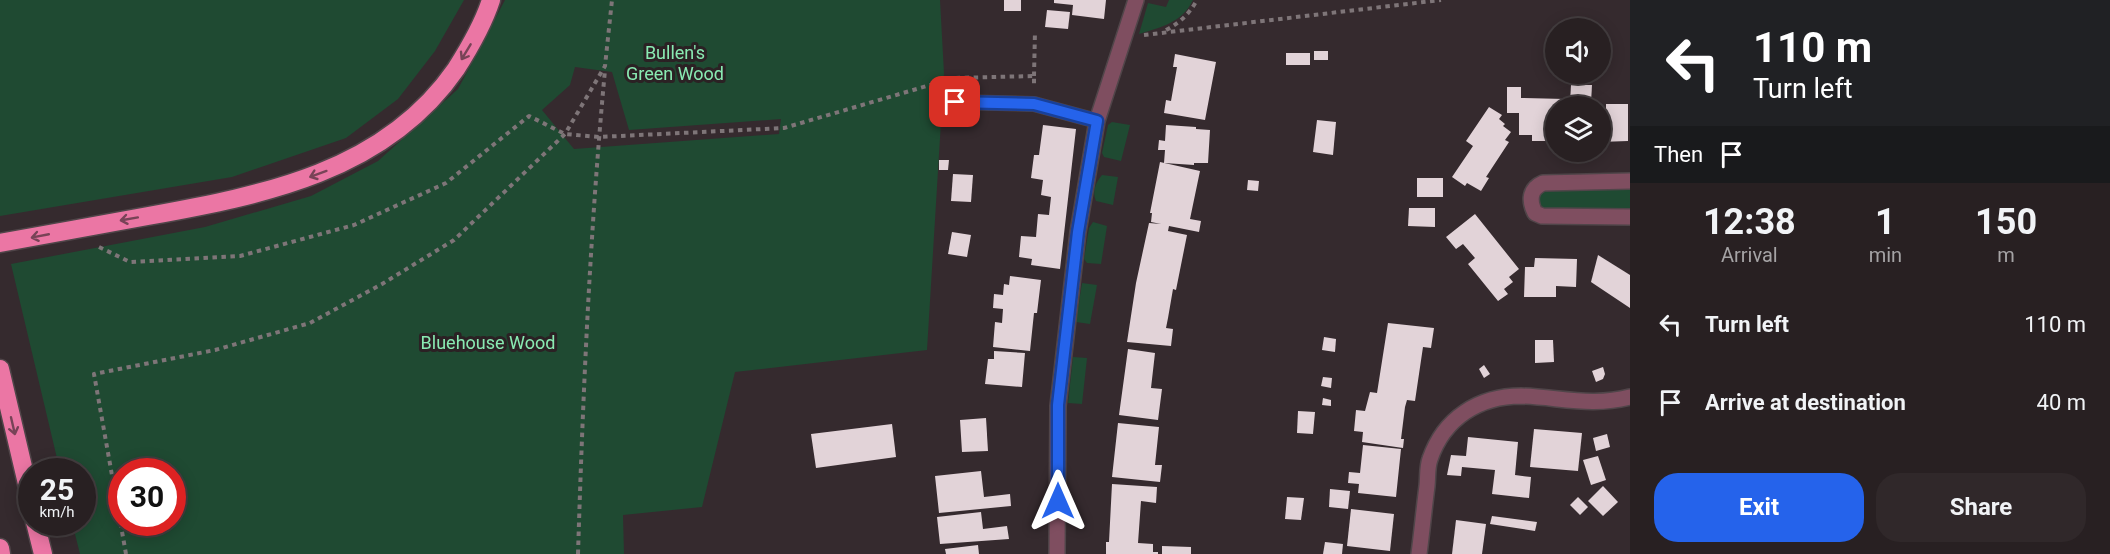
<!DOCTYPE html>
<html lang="en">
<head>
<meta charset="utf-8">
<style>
  :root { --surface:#282022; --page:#30282a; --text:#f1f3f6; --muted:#a5a3a5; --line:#443e40; --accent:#2563eb }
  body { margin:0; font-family:Roboto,sans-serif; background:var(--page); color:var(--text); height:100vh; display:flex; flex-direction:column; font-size:22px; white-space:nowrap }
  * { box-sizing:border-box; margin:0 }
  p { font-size:20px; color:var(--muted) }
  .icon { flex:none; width:33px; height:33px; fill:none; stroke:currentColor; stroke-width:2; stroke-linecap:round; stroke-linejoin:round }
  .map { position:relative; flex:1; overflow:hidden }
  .drawer { display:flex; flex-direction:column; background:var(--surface); width:480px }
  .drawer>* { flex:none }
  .hud { background:#202124; color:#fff; overflow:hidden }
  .buttons { position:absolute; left:1545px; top:18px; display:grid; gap:12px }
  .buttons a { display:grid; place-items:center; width:66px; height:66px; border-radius:50%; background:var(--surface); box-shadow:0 3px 15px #0003,0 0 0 2px var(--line); font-size:30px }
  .speed { position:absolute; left:18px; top:458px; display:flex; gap:12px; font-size:30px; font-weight:700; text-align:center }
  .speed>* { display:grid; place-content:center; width:78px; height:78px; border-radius:50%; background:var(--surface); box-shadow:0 3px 15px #0003,0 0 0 2px var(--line); line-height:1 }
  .speed small { font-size:15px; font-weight:400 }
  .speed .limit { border:9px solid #d22; background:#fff; color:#111 }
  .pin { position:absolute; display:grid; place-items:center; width:51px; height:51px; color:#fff; margin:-26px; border-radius:12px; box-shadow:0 3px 9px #0006 }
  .me { position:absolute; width:66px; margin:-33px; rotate:0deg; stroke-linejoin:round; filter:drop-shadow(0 0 4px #0008) }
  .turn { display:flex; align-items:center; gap:21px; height:126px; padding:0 24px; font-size:27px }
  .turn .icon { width:78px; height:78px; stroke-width:2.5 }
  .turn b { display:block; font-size:42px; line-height:51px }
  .then { display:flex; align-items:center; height:57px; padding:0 24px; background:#0003; gap:12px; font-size:22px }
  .eta { display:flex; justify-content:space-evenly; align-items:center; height:102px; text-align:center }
  .eta b { font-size:36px; font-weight:700; line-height:42px }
  .action { display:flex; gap:12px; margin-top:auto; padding:12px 24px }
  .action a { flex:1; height:69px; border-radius:24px; background:var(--accent); color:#fff; font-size:24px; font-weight:700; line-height:69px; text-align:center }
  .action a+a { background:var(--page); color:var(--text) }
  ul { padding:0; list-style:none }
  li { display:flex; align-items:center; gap:18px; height:78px; padding:0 24px }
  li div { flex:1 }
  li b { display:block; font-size:22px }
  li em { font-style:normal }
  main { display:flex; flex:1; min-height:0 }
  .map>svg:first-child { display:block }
  .green { fill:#1f4a32; fill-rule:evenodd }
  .building { fill:#e2d3d8 }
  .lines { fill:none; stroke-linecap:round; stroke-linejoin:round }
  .lane-casing { stroke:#504549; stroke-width:16 }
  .street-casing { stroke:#504549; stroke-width:18 }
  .highway-casing { stroke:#504549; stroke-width:21 }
  .path { stroke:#7e7578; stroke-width:4; stroke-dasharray:4.5 4.5; stroke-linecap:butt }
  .lane { stroke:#7f4e60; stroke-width:14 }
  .street { stroke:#7f4e60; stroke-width:15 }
  .highway { stroke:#eb76a4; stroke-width:18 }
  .oneway { stroke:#784357 }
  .route-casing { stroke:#184099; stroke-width:15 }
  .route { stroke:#2563eb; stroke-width:10 }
  .labels { text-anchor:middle; stroke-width:6; stroke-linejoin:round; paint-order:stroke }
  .park-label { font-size:18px; fill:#89eab2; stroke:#2b2124 }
</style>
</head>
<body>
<main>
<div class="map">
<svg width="1630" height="554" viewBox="0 0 1630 554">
  <rect width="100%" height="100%" fill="#352a2e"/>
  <!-- green -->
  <g class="green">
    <path d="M0,0H464L435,51L398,99L346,138L232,177L0,216Z"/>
    <path d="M505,0H940L944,73L927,350L735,372L702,507L623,515L624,554H80L72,522H82V471H60L11,264L205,227L311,196L378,161L458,89ZM575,67L612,72L629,130L781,119L779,134L574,149L542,110L570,85ZM122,471H172V522H122Z"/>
    <path d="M1169,0H1193C1182,23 1161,27 1139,34L1148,3L1166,7Z"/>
    <path d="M1112,122L1130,125L1121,161L1104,157L1102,153L1108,125Z"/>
    <path d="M1102,175L1118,177L1113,205L1096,201C1092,192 1095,183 1102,175Z"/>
    <path d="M1630,187V208L1548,210C1538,206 1536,197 1544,190Z"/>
    <path d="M1093,222L1107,226L1101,264L1087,263L1084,259L1089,228Z"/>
    <path d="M1082,283L1097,285L1090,324L1076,322Z"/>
    <path d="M1073,357L1087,358L1082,404L1068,403Z"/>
  </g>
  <!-- building -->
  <g class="building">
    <rect x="1004" y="0" width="17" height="11"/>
    <path d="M1054,0H1106L1104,19L1072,15L1073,5L1054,3Z"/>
    <path d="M1047,10L1070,12L1068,29L1045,27Z"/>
    <rect x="1314" y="51" width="14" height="9"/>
    <rect x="1286" y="53" width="24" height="12"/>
    <path d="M1175,54L1216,62L1205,120L1164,113L1166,100L1171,101L1177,67H1173Z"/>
    <path d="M1571,85H1592L1591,103H1570Z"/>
    <path d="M1507,87H1521V98L1565,99V106H1556V141H1532V135H1519V113H1507Z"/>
    <path d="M1606,104H1628V141L1600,142V115H1606Z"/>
    <path d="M1489,107L1502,115L1499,119L1505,124L1503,126L1511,132L1505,140L1509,142L1486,177L1489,178L1481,191L1467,183L1465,186L1452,177L1473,146L1466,141Z"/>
    <path d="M1317,120L1336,122L1333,155L1313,152Z"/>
    <path d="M1043,125L1076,129L1060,269L1031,265L1032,259L1019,257L1021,236L1036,237L1038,214L1049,215L1051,197L1041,195L1043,180L1031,178L1034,155H1039Z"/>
    <path d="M1166,125L1196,127V129L1210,130L1208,163H1194V165L1164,163L1165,150H1158L1159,140L1165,141Z"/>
    <path d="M939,160H949L948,170H939Z"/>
    <path d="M1160,162L1200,171L1190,219L1201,221L1199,232L1169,226L1168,231L1187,235L1176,290L1173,289L1168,318L1166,328L1173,329L1171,346L1127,342L1136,283L1149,223L1161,224L1151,222L1152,213H1150Z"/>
    <path d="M953,174L973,175L971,202L951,201Z"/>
    <rect x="1417" y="178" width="26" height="19"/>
    <path d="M1248,180L1259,181L1258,191L1247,190Z"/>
    <path d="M1409,208H1435V227L1408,226Z"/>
    <path d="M1475,214L1519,269L1509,277L1513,282L1504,289L1508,294L1498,301L1468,264L1475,258L1463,244L1456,249L1446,237Z"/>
    <path d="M952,232L971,235L967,257L948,254Z"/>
    <path d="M1598,255L1630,275V308L1591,282Z"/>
    <path d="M1535,258L1577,259L1576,287L1556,286V297H1524L1525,267H1534Z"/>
    <path d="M1010,276L1041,280L1037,313H1034L1030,351L993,347L995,322L1002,323L1003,309L993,308L994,294L1003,295L1004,284L1009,285Z"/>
    <path d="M1388,323L1434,328L1431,348L1423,347L1415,401L1407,400L1405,407L1401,439H1404L1403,448L1362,442L1363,432L1354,431L1356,410L1365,411L1370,392L1377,393Z"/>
    <path d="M1324,337L1336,339L1335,352L1322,350Z"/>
    <path d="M1535,340H1553L1554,362L1535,363Z"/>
    <path d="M1128,349L1155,353L1151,388L1162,389L1158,420L1119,415Z"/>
    <path d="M994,351L1025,353L1022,387L985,384L988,359H994Z"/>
    <path d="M1484,365L1490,374L1484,378L1479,369Z"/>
    <path d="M1603,367L1605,374L1603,379L1596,382L1592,371Z"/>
    <path d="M1323,377L1332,378L1331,388L1321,386Z"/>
    <path d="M1323,398L1331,400V406L1322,405Z"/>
    <path d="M1298,411L1315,412L1313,434L1297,433Z"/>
    <path d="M986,418L988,451L962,452L960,420Z"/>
    <path d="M1118,423L1159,427L1155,465H1162L1160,482L1112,477Z"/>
    <path d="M892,424L896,457L816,468L811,434Z"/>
    <path d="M1534,429L1582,433L1578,471L1530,467Z"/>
    <path d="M1607,434L1610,447L1596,451L1593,438Z"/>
    <path d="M1468,437L1518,442L1515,475L1531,477L1529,498L1492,494L1495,470L1462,467L1461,476L1447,475L1451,455L1466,456Z"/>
    <path d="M1363,445L1401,449L1396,497L1358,493L1359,484L1348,483L1349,472L1360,473Z"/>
    <path d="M1598,456L1606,480L1591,485L1583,460Z"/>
    <path d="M981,471L984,497L1010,494L1011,506L939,513L935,476Z"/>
    <path d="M1112,484L1157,487L1156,503L1141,501L1138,543L1153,544V552H1158V554H1106V542H1109Z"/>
    <path d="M1603,486L1618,502L1603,516L1588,501Z"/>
    <path d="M1330,489L1350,491L1348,509L1329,507Z"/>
    <path d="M1287,497L1304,498L1301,520L1285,519Z"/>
    <path d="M1578,497L1588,507L1580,515L1570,505Z"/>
    <path d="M1351,509L1394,514L1390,551L1347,546Z"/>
    <path d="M981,512L983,529L1007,526L1009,539L940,544L937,517Z"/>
    <path d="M1492,516L1537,522L1535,531L1490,524Z"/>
    <path d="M1456,520L1486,524L1482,554H1452Z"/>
    <path d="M1325,542L1343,544L1342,554H1323Z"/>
    <path d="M978,545L979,554H946L945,549Z"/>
    <path d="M1162,546L1191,547V554H1162Z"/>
  </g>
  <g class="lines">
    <defs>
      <path id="lane" d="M955,102L1034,104L1097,121"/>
      <g id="street">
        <path d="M1630,181L1543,183C1529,189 1529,201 1535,213L1542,216L1630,217"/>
        <path d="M1057,554L1058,406L1078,232L1097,121L1136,0"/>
        <path d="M1419,554C1422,531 1424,509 1427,486C1428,477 1427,467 1430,459C1444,418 1479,396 1521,396C1558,397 1593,407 1630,397"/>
      </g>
      <g id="highway">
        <path d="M0,243C49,234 99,225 148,216C263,195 385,172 456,69C470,47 483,25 491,0"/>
        <path d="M0,369L32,505"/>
        <path d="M35,522L43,554"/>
        <path d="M0,548L1,554"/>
      </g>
    </defs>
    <!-- lane casing -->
    <use href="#lane" class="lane-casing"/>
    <!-- street casing -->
    <use href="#street" class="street-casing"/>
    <!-- highway casing -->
    <use href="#highway" class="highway-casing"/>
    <!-- path -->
    <g class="path">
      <path d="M1166,30C1181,22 1189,14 1197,0"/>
      <path d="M1144,35L1441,0"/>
      <path d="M1034,76L1035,31"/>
      <path d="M99,247L130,262L240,256L354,225L446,183L529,116L565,134L599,137L784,128L954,78L1034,76V85"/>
      <path d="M126,554L94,374L215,350L310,323L382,284L454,240L565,134L605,66L612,0"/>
      <path d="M578,554C583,392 590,231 605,70"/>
    </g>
    <!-- lane -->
    <use href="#lane" class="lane"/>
    <!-- street -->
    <use href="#street" class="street"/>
    <!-- highway -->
    <use href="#highway" class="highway"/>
  </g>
  <!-- one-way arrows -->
  <defs><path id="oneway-shaft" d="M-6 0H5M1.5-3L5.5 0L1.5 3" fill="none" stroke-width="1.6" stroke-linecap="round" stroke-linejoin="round" transform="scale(1.5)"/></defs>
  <g class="oneway">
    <use href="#oneway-shaft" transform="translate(466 52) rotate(121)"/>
    <use href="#oneway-shaft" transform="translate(318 174) rotate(160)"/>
    <use href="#oneway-shaft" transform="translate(129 219) rotate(170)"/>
    <use href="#oneway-shaft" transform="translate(40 236) rotate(169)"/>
    <use href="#oneway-shaft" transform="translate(13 426) rotate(77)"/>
  </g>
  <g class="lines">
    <defs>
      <path id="route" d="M955,102L1034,104L1097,121L1078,232L1058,405V501"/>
    </defs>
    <!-- route casing -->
    <use href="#route" class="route-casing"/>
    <!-- route -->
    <use href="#route" class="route"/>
  </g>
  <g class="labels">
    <!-- park labels -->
    <g class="park-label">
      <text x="675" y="59">Bullen's<tspan x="675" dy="21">Green Wood</tspan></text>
      <text x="488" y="349">Bluehouse Wood</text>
    </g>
  </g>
</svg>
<div class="buttons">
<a><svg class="icon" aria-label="sound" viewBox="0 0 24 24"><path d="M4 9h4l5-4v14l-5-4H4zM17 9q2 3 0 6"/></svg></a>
<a><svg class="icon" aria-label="layers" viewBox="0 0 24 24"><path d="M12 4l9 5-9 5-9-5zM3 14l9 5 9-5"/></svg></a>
</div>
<div class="speed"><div>25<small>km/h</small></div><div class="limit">30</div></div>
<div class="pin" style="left:955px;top:102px;background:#d93025"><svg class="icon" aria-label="arrive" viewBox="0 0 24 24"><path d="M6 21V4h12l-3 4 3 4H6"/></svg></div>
<svg class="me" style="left:1058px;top:501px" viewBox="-20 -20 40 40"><path d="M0-17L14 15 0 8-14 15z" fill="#2563eb" stroke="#fff" stroke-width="4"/></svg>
</div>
<section class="drawer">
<div class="hud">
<div class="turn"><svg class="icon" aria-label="left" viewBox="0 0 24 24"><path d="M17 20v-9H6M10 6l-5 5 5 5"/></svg><div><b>110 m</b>Turn left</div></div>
<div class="then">Then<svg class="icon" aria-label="arrive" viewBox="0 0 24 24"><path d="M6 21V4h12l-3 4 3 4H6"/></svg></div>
</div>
<div class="eta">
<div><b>12:38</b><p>Arrival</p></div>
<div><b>1</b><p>min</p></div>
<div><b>150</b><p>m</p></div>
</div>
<ul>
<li><svg class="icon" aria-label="left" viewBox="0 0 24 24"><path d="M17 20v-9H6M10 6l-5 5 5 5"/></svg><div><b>Turn left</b></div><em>110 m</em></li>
<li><svg class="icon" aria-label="arrive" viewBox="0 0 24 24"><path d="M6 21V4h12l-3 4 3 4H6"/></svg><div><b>Arrive at destination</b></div><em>40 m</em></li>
</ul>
<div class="action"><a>Exit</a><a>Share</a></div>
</section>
</main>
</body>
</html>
